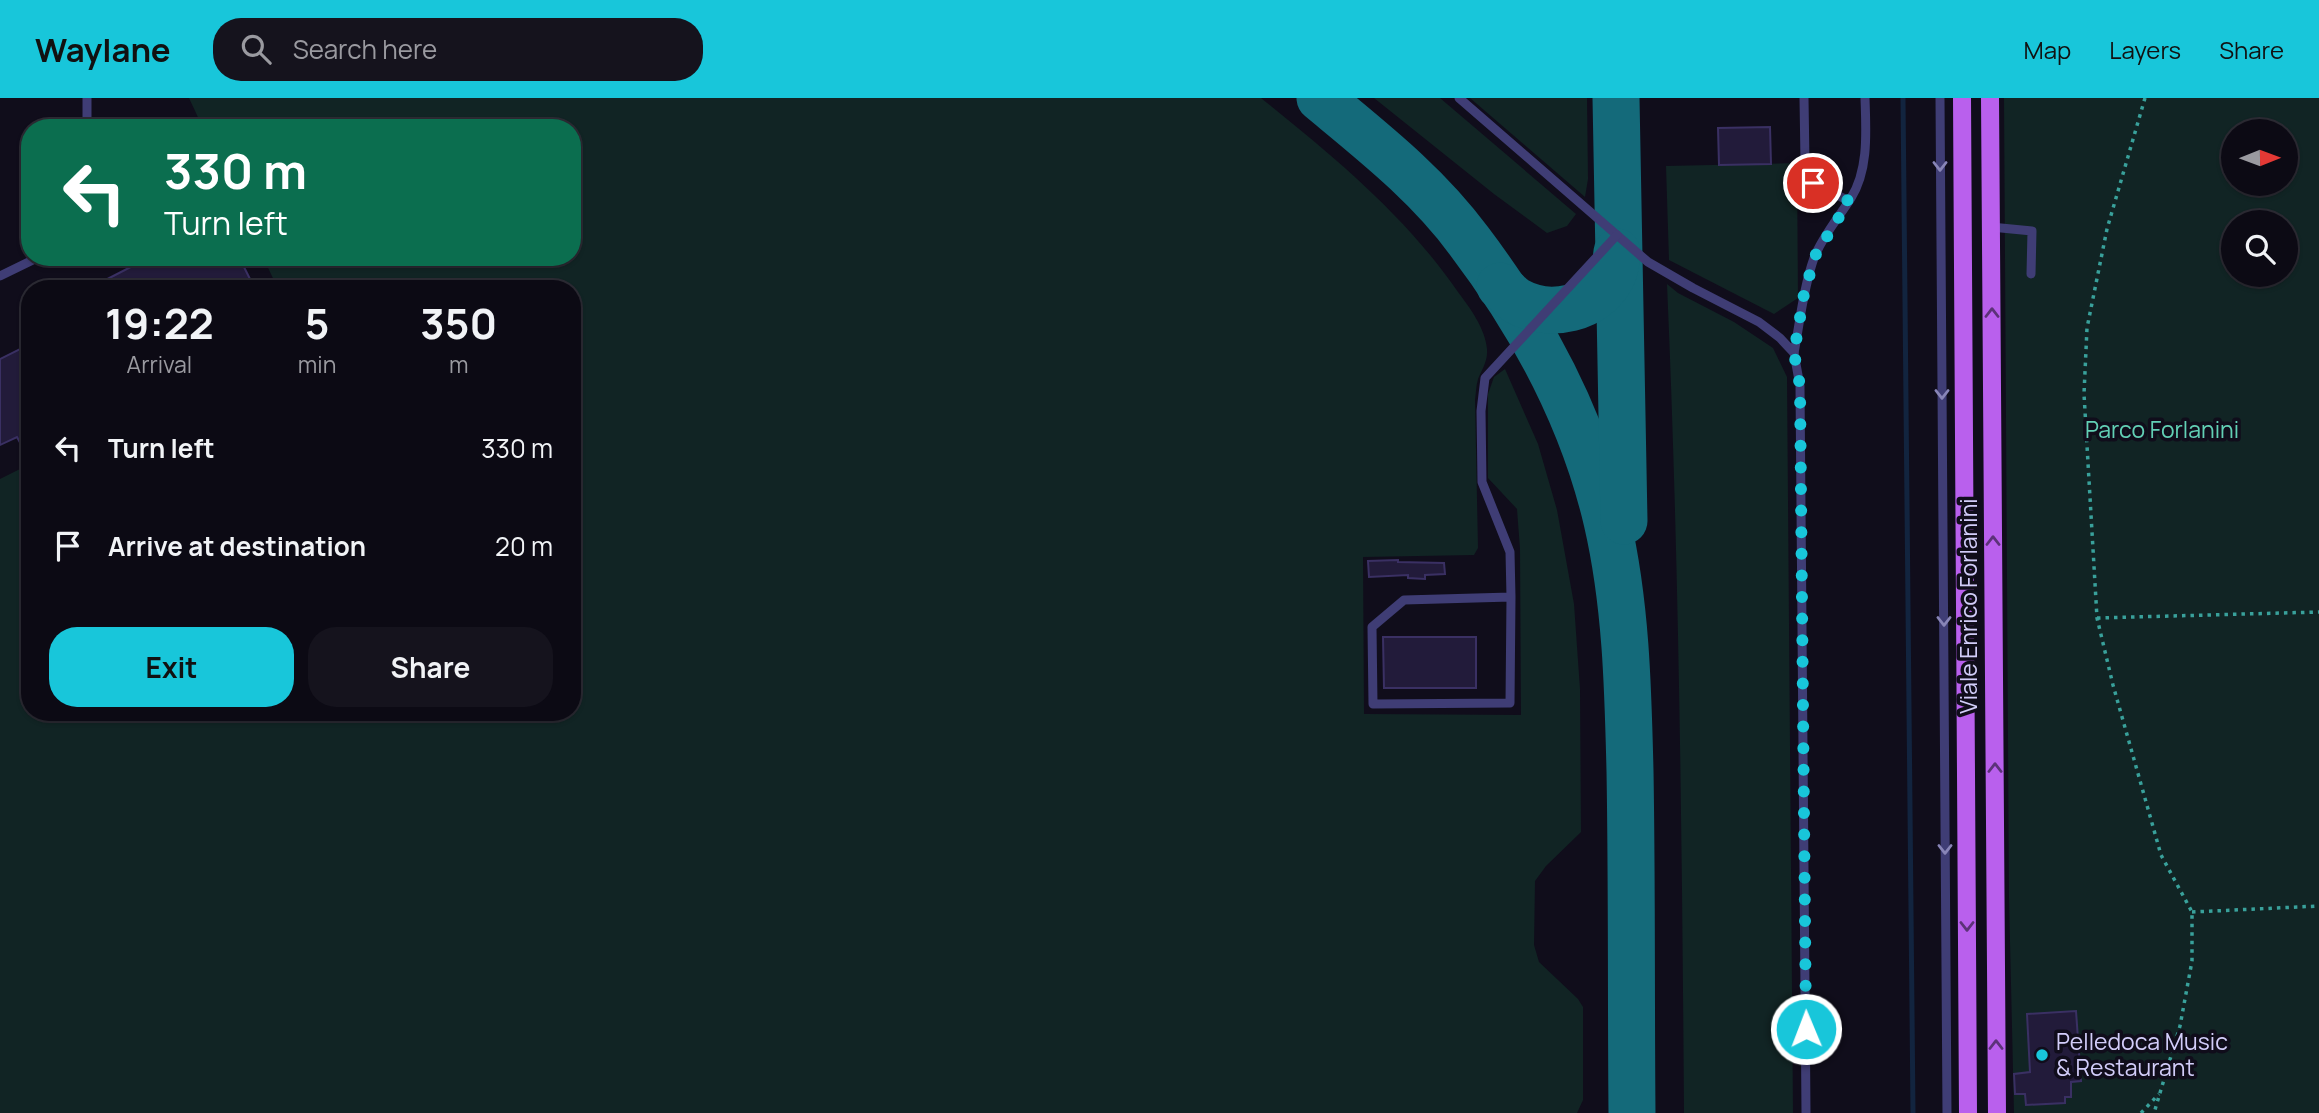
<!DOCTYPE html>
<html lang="en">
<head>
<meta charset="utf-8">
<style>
  :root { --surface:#0c0a14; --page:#15131d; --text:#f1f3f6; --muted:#9a9aa0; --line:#2c2b34; --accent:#18c6da }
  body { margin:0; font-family:Manrope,sans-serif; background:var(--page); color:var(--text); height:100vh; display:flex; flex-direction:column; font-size:26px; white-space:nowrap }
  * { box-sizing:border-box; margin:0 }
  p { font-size:23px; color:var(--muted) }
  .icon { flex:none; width:38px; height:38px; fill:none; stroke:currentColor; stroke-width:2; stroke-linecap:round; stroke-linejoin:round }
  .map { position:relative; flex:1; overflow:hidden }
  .details { position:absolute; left:21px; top:182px; width:560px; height:441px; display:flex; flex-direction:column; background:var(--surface); border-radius:28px; box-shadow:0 2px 5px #0004,0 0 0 2px var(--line) }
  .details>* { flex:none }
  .guide { position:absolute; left:21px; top:21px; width:560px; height:147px; border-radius:28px; box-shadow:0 2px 5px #0004,0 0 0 2px var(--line); background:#0b6e4f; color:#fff; overflow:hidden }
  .needle { width:46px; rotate:89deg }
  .controls { position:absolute; left:2221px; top:21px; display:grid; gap:14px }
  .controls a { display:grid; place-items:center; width:77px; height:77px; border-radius:50%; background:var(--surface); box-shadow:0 2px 5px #0004,0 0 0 2px var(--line); font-size:35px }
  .pin { position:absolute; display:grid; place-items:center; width:60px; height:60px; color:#fff; margin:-30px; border:4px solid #fff; border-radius:50%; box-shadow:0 2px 7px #0007 }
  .me { position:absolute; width:77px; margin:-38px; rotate:359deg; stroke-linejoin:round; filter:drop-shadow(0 0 5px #0008) }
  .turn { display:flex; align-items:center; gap:24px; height:147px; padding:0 28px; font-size:32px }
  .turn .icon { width:91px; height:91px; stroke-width:2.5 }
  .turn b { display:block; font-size:49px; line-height:60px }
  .eta { display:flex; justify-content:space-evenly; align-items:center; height:119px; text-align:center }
  .eta b { font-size:42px; font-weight:700; line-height:49px }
  .primary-button { display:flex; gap:14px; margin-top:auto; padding:14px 28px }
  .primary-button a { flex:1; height:80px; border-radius:28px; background:var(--accent); color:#111; font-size:28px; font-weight:700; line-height:80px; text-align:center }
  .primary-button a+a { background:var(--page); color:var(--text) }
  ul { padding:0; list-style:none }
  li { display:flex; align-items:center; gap:21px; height:98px; padding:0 28px }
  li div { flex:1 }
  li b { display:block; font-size:26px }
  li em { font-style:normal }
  header { display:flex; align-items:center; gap:42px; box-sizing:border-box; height:98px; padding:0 35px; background:var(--accent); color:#111 }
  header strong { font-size:33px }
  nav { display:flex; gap:38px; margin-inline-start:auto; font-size:24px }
  .search { width:490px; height:63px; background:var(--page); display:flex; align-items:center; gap:18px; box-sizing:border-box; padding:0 24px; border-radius:28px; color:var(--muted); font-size:26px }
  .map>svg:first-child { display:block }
  .green { fill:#112424; fill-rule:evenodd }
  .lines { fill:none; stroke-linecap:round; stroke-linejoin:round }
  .stream { stroke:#12243f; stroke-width:5 }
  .taxiway { stroke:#146a7a; stroke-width:47 }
  .building { fill:#221b3a; stroke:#3a3063; stroke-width:2 }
  .path { stroke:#39a19b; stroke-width:3.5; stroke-dasharray:3.5 5; stroke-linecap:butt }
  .lane { stroke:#3f3d75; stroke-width:9 }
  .primary { stroke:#b960ed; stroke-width:18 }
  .oneway { stroke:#8885b7 }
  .oneway2 { stroke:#5c3279 }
  .route { stroke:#18c6da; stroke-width:12; stroke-dasharray:0 21.6 }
  .poi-dot { fill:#18c6da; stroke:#100d1b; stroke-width:2.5 }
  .labels { text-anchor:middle; stroke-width:7; stroke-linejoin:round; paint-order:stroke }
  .park-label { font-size:23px; fill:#62d0b5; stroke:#100d1b }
  .street-label { font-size:23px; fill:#d2cdf9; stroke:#100d1b }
  .poi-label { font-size:23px; fill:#d2cdf9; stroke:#100d1b; text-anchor:start }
</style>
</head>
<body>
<header>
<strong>Waylane</strong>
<div class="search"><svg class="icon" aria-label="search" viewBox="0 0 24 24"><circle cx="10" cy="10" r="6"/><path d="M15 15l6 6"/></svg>Search here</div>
<nav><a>Map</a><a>Layers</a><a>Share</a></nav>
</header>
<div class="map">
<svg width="2319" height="1015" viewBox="0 0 2319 1015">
  <rect width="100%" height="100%" fill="#100d1b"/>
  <!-- green -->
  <g class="green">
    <path d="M189,0H1261C1333,58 1405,117 1458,194C1470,210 1485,230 1487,251C1488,263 1482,271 1478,281C1476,288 1476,295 1475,302L1478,450L1474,457L1363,459L1364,616L1521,617L1520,451L1517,411L1488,380V296L1494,279L1505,271L1538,346L1557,412L1574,506L1580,591L1581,734L1546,768L1535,783L1534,847L1539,864L1578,901L1583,909V1002L1577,1015H0V381L30,366V614H572V191H278L263,159H572V30H203Z"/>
    <path d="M1374,0H1440L1576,116L1567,128L1547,135L1494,96Z"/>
    <path d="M1470,0H1587L1588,81L1585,99Z"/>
    <path d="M2004,0H2319V1015H2014L2009,800ZM2233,33H2286V86H2233ZM2233,124H2286V177H2233Z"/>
    <path d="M1797,65L1798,200L1774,216L1669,162L1666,68Z"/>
    <path d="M1667,186L1678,195L1734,224L1773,250L1787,279L1793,1015H1684C1682,739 1679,462 1667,186Z"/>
  </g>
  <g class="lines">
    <!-- stream -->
    <path class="stream" d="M1903,0L1913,1015"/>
    <!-- taxiway -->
    <g class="taxiway">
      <path d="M1320,0C1373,44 1428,87 1469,143C1532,226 1583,321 1607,423C1626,505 1628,589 1630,673C1632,787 1631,901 1632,1015"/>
      <path d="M1616,0L1624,423"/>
      <path d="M1500,188C1505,192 1510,199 1517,203C1549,221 1597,212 1613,176C1616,170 1616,161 1617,154"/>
    </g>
  </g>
  <!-- building -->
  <g class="building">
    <path d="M1770,29L1771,66L1719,67L1718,30Z"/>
    <path d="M150,159H197L199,164L209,159H239L255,191H88Z"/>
    <path d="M30,246V363L17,339L0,347V261Z"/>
    <path d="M1398,462V464L1444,465L1445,476L1425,477V481L1408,480V477L1369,479L1368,463Z"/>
    <path d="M1383,539H1476V590H1384Z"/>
    <path d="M2076,913L2081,983L2071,984V999H2065V1005L2026,1007L2025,996H2015L2014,976L2030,974L2027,916Z"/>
  </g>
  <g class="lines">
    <!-- path -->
    <g class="path">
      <path d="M2145,0L2107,131L2087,230L2084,296L2097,520L2113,587L2161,757L2192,814V863L2180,928L2154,1015"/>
      <path d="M2097,520L2319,514"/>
      <path d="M2192,814L2319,808"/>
      <path d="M2141,1015L2159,996"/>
    </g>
    <!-- lane -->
    <g class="lane">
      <path d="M87,0V30"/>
      <path d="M1459,0L1648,164L1693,190L1759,224L1780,240L1794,255L1800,288L1806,1015"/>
      <path d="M1804,0L1805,64L1813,85L1849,103"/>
      <path d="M1940,0L1947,1015"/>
      <path d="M1991,129L2032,133L2031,176"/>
      <path d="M0,178L39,159"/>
      <path d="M1794,255C1800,224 1803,191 1814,160C1822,139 1839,119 1851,100C1869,71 1866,33 1865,0"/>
      <path d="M1511,499L1510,605L1373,606L1372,529L1404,502L1511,499L1510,454L1482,384L1481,313L1485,280L1617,137"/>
    </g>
    <!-- primary -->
    <g class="primary">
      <path d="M1962,0L1968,1015"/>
      <path d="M1990,0L1997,1015"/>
    </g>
  </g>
  <!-- one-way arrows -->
  <defs><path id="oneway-chevron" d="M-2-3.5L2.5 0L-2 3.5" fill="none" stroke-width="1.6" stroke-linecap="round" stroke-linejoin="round" transform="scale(1.75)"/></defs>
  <g class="oneway">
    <use href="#oneway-chevron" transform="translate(1940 68) rotate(90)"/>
    <use href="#oneway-chevron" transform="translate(1942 296) rotate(90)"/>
    <use href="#oneway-chevron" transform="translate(1944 523) rotate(90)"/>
    <use href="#oneway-chevron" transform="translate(1945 751) rotate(90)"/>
  </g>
  <g class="oneway2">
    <use href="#oneway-chevron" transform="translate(1992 215) rotate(-90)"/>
    <use href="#oneway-chevron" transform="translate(1993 443) rotate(-90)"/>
    <use href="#oneway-chevron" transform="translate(1995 670) rotate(-90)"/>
    <use href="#oneway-chevron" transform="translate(1967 828) rotate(90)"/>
    <use href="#oneway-chevron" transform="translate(1996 947) rotate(-90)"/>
  </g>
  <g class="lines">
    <!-- route -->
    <path class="route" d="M1806,931L1800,288L1794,255L1804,196L1815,158L1849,103L1813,85"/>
  </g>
  <!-- markers -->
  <circle class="poi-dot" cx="2042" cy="957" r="7"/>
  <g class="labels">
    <!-- park labels -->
    <g class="park-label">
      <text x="2162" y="340">Parco Forlanini</text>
    </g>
    <!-- street labels -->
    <g class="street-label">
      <text transform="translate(1969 508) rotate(-90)" y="8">Viale Enrico Forlanini</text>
    </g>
    <!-- poi labels -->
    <g class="poi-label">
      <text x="2056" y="952">Pelledoca Music<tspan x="2056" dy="26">&amp; Restaurant</tspan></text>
    </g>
  </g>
</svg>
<div class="controls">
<a><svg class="needle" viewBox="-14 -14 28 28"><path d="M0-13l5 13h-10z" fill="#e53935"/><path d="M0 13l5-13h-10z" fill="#9a9aa0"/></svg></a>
<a><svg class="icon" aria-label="search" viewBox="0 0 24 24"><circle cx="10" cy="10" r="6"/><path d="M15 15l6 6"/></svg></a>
</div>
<div class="pin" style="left:1813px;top:85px;background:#d93025"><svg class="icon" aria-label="arrive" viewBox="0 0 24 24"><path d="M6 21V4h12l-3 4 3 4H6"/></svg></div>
<svg class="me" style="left:1806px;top:931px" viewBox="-20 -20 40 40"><circle r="17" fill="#18c6da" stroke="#fff" stroke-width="3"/><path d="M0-11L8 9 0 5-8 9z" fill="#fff"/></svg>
<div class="guide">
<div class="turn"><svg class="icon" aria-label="left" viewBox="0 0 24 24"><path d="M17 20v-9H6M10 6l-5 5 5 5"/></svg><div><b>330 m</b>Turn left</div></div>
</div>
<section class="details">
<div class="eta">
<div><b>19:22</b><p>Arrival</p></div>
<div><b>5</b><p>min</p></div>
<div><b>350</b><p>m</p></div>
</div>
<ul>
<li><svg class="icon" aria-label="left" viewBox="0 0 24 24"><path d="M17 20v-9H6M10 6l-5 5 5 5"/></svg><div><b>Turn left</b></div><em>330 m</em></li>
<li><svg class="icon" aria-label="arrive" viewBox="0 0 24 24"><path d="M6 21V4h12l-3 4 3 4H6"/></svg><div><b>Arrive at destination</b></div><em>20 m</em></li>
</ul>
<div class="primary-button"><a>Exit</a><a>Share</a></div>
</section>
</div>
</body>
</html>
